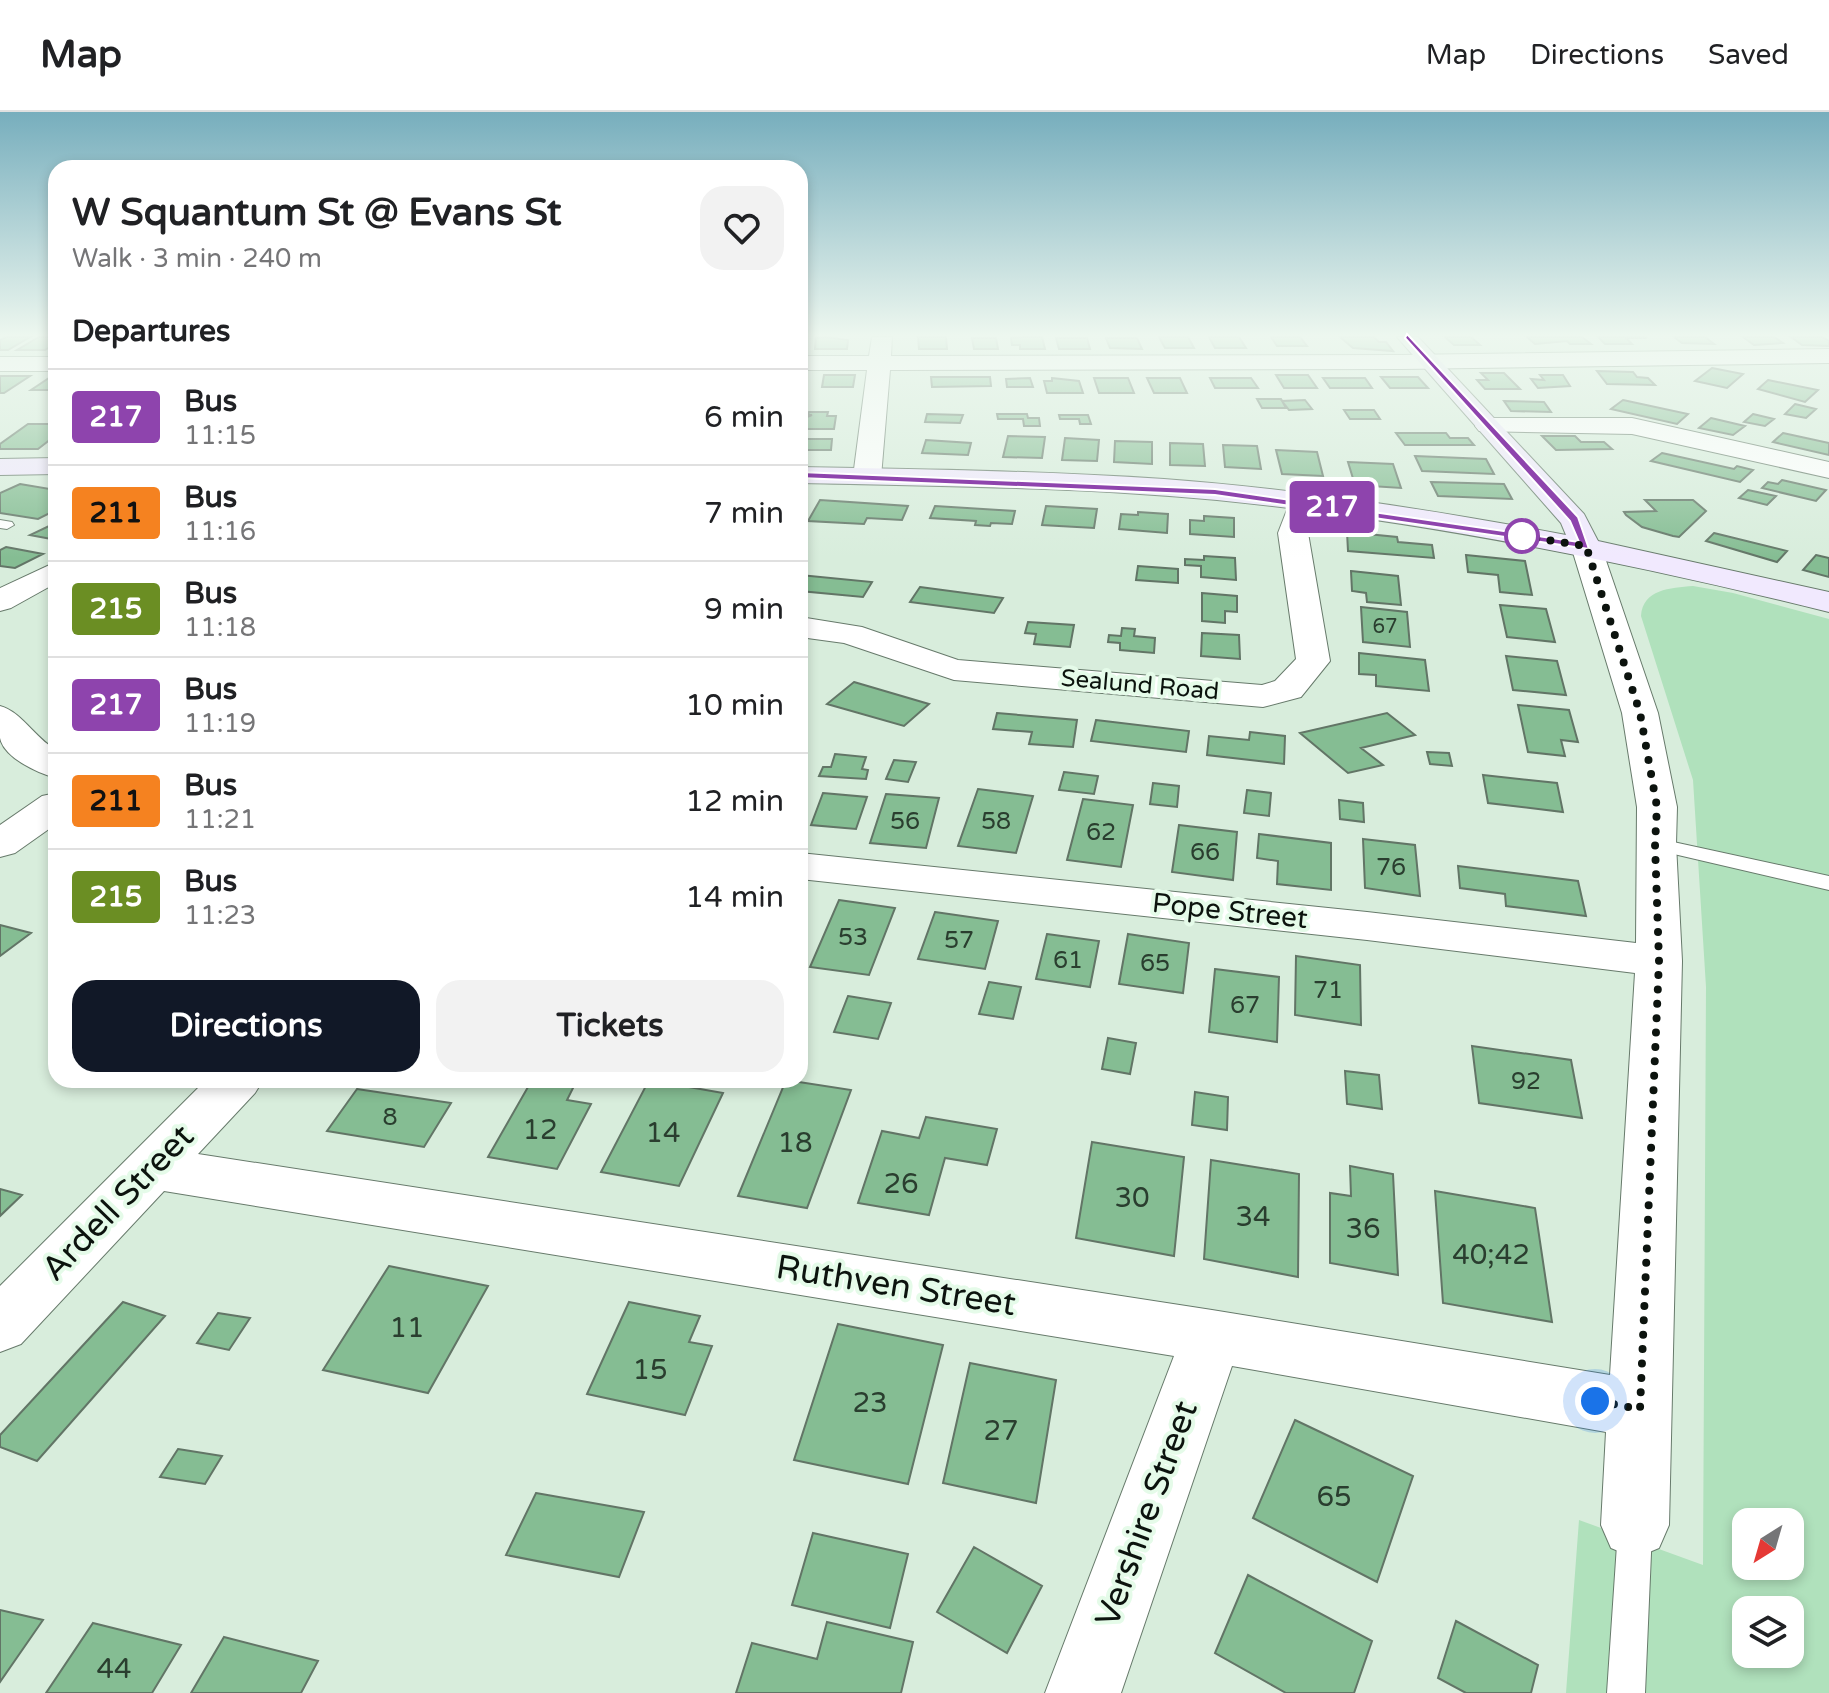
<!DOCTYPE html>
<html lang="en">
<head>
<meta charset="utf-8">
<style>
  :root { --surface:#fff; --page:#f2f2f2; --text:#202124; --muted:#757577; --line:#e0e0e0; --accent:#111827 }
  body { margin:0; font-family:"Varela Round",sans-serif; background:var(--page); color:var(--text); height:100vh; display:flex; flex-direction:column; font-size:30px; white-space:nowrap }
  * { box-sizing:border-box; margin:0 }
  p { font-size:26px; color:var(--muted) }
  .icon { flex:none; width:44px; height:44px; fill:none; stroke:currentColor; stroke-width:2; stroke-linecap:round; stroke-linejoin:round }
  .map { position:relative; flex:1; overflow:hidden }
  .side { position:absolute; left:48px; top:48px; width:760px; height:928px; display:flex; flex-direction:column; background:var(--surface); border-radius:24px; box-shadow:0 4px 12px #0003 }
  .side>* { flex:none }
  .badge { padding:0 16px; border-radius:6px; font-size:28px; line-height:52px }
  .needle { width:52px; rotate:217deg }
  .fabs { position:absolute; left:1732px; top:1396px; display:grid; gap:16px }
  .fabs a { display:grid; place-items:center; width:72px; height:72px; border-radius:16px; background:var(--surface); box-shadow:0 4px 12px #0003; font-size:40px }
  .you { position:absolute; width:40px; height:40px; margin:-20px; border:6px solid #fff; border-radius:50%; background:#1a73e8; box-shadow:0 0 0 12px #1a73e833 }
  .map>.badge { position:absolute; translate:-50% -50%; box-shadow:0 0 0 4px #fff }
  h2 { padding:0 24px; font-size:30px; line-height:72px }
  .round { display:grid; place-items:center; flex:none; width:84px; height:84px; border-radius:24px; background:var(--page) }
  .headline { display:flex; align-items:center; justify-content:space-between; height:136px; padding:0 24px }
  h1 { font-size:38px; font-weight:700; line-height:60px }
  .action { display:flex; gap:16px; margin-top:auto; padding:16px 24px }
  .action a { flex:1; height:92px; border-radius:24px; background:var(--accent); color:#fff; font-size:32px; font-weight:700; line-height:92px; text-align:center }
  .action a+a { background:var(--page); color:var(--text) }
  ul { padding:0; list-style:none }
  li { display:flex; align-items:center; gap:24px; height:96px; padding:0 24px; border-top:2px solid var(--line) }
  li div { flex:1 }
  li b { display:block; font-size:30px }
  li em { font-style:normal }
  li .badge { min-width:88px; font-weight:700; text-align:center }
  header { display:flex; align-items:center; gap:48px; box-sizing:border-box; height:112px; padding:0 40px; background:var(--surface); border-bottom:2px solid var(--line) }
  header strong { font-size:38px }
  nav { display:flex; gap:44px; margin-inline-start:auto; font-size:28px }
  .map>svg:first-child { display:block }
  .green { fill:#b0e1bc; fill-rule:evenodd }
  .building { fill:#85bd93; stroke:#627566; stroke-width:2 }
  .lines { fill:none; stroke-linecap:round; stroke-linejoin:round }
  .lane-casing { stroke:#677a6b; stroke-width:2 }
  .street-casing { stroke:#677a6b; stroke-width:2 }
  .secondary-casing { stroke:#677a6b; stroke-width:2 }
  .lane { fill:#fff; fill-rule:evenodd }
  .street { fill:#fff; fill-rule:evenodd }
  .secondary { fill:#f1e9fe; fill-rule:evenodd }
  .line { fill:#8e44ad; stroke:#fff; stroke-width:2 }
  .walk { stroke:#0c130e; stroke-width:8; stroke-dasharray:0 14.4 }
  .stop-dot { fill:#fff; stroke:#8e44ad; stroke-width:4 }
  .labels { text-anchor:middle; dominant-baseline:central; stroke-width:8; stroke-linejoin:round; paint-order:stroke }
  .far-number-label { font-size:20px; fill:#2a3e2f }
  .far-street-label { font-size:24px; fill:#0c130e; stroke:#e5fbe9 }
  .number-label { font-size:24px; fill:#2a3e2f }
  .street-label { font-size:28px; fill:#0c130e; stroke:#e5fbe9 }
  .near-number-label { font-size:28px; fill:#2a3e2f }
  .near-street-label { font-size:34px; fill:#0c130e; stroke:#e5fbe9 }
</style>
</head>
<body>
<header>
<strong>Map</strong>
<nav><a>Map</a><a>Directions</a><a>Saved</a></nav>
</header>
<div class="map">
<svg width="1829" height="1581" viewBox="0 0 1829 1581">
  <rect width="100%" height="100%" fill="#d8eddc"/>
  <path class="green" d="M1693,474L1733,481L1829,507V1581H1566L1579,1408L1703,1453L1706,875L1693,668L1641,504C1643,477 1670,476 1693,474ZM1746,1410H1790V1454H1746ZM1746,1498H1790V1542H1746Z"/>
  <path class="building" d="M6,225H30L8,238H0V228Z
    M39,225H56V231L45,238H17Z
    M825,225L848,228L847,237H815L816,226Z
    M918,225H946L947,237H919Z
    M1022,225H1042L1045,237H1020V233H1012L1011,226Z
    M1159,225H1188L1194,236H1165Z
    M1209,225H1239L1246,236H1215Z
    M1271,225H1300L1307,234H1277Z
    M1340,225H1374L1379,230H1386L1393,239L1353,236Z
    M1445,225H1471L1480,233H1454Z
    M1527,225H1582L1591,232H1570L1567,229L1535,232Z
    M1598,225H1645L1647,226H1626L1632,232H1605Z
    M1674,225H1705L1714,232L1682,231Z
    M1743,225H1774L1783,231L1754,233Z
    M1791,225H1822L1829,229V234L1802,233Z
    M972,226H996L998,237H974Z
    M1056,226H1087L1090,237H1059Z
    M1106,226H1137L1142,237L1110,236Z
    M1712,256L1743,262L1727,276L1695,269Z
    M1597,259L1633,260L1637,265L1648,266L1655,273L1607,272Z
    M1481,261H1504L1520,277H1485L1477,268H1488Z
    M824,263H855L853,275H822Z
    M1276,263H1308L1317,276H1284Z
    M1540,263H1563L1570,274L1538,276L1531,267L1544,268Z
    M0,264H30L4,281H0Z
    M52,264H56V278H31Z
    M931,265H990L991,274L932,275Z
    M1381,265H1418L1428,276H1390Z
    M1030,266L1033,275H1007L1006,267Z
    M1052,266L1079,269L1083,281H1047L1044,269H1052Z
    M1094,266H1128L1134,281H1099Z
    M1147,266H1180L1187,281H1154Z
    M1210,266H1251L1258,276H1215Z
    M1323,266H1365L1372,276H1330Z
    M1768,268L1818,278L1805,290L1758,277Z
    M1257,287H1281L1286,296H1262Z
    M1305,288L1312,297L1289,298L1282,289Z
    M1623,288L1688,302L1677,312L1611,297Z
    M1504,289L1544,290L1551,300L1511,299Z
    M1795,292L1816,297L1806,306L1785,302Z
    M1344,298H1374L1380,307H1350Z
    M809,300H828L827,304H836L834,317H805L807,305L812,303H808Z
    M927,302L963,303L960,311L925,310Z
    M997,302H1027L1028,306H1039L1040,314H1024L1023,307H998Z
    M1753,302L1774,307L1765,314L1744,310Z
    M1059,303H1088L1091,312H1080L1079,307H1060Z
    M1711,306L1745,314L1733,323L1699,316Z
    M28,312H56V323L38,337H0V332Z
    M1396,321H1446L1450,326H1468L1474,333H1405Z
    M1783,321L1829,331V343L1773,330Z
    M1008,324L1045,325L1042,346L1003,345Z
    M1542,324H1575L1581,330H1604L1612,337L1556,338Z
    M1065,326L1099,328L1097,349L1062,348Z
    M800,327H832L831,338H800Z
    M926,328L971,331L968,343L922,341Z
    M1115,329L1152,330V352L1114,350Z
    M1170,331L1203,332L1205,354L1170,353Z
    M1223,333L1257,334L1261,357L1225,355Z
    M1276,338L1317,340L1323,364L1282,362Z
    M1662,341L1734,357L1737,354L1753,358L1740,370L1651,349Z
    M1415,344L1486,347L1494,362L1422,359Z
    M1348,350L1393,352L1401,376L1355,373Z
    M1782,368L1826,378L1816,389L1762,376L1768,370L1778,372Z
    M1431,370L1504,372L1512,387L1438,384Z
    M20,372L56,378V398L38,407L0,401V381Z
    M1748,378L1776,384L1767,393L1739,386Z
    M820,388L908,394L902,408L867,406L864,412L808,409Z
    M1645,388H1693L1706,399L1679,425L1673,424L1642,415L1626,403L1624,400L1656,399Z
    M935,394L1015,399L1012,412L991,411L990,414L975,413L976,409L930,406Z
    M1046,394L1097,397L1094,416L1042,413Z
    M1138,400L1168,402L1167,421L1119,417L1121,402L1138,403Z
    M1204,404L1234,406V425L1190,422V408L1204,409Z
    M49,414L56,415V424L51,427L30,423Z
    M1347,420L1397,425L1398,430L1432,433L1434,446L1348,439Z
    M1714,421L1787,439L1777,450L1706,429Z
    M6,435L43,442L15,456L0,454V438Z
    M1466,443L1525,449L1532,483L1500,480L1498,463L1468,460Z
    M1816,443L1829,446V465L1803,458Z
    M1204,444L1235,446L1236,468L1201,465V454L1185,453V447L1204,448Z
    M1138,454L1178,457V471L1136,468Z
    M1351,459L1398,464L1401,493L1367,490L1366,481L1352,479Z
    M800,463L872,470L863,485L800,479Z
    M920,475L1003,486L994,501L910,490Z
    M1202,481L1237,484V500L1225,499V511L1202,509Z
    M1500,493L1546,497L1555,530L1507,525Z
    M1361,495L1407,500L1410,535L1363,530Z
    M1028,510L1074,513L1070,535L1034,532L1036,522L1025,521Z
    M1122,516L1135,517L1134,524L1155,526L1154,541L1120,538V531L1108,530L1109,523L1121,524Z
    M1202,521L1239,523L1240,547L1201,544Z
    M1359,541L1425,548L1429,579L1376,574V563L1359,562Z
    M1506,544L1557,549L1566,583L1513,578Z
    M854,570L929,592L904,614L827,592Z
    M1518,593L1569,598L1578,630L1561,628L1565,644L1528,640Z
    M997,601L1077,608L1073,635L1029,632L1032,620L993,617Z
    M1387,601L1415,623L1361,636L1383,653L1348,661L1300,621Z
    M1096,608L1189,619L1186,640L1091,629Z
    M1250,620L1285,624L1284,652L1207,643L1209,624L1249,628Z
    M1427,640L1449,641L1452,654L1430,652Z
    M835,642L866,645L862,657L868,658L866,667L819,664L823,655H831Z
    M894,648L916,650L908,670L886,667Z
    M1064,660L1098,664L1094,682L1059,678Z
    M1483,663L1557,671L1563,700L1488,691Z
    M1153,671L1179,674L1177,695L1150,692Z
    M978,677L1033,684L1016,741L958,734Z
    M1247,678L1271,681L1269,704L1244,701Z
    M823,681L867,685L856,717L811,713Z
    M886,682L939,686L926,736L870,731Z
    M1083,687L1133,693L1121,755L1067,748Z
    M1339,688L1363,691L1364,710L1340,707Z
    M1179,713L1237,720L1233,768L1172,760Z
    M1259,722L1331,731V778L1277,772L1278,749L1257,746Z
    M1363,727L1415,733L1420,784L1365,776Z
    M1458,754L1578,769L1586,804L1506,794L1505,782L1460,776Z
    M839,788L895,796L869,863L810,855Z
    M935,800L998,809L985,857L918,847Z
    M0,813L31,821L0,844Z
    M1047,822L1099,829L1090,875L1036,867Z
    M1128,822L1189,831L1183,881L1119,872Z
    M1296,844L1360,853L1361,913L1295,903Z
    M1215,857L1279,865L1277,930L1209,920Z
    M989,870L1021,875L1013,907L979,902Z
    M848,884L891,891L878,927L834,920Z
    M1108,926L1136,931L1130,962L1102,957Z
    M1472,934L1571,948L1582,1006L1479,991Z
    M1345,959L1379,963L1382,997L1347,992Z
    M532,968H577L567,988L591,992L557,1057L488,1045Z
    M649,968L723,981L679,1074L601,1060Z
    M786,968L851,978L807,1096L738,1084Z
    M357,977L451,991L424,1035L327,1019Z
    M1195,980L1228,985L1227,1018L1192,1013Z
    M926,1005L997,1017L987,1053L945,1046L929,1103L858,1091L882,1019L919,1026Z
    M1092,1030L1184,1045L1174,1144L1076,1126Z
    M1211,1048L1299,1062L1298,1165L1204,1147Z
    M1350,1054L1393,1062L1398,1163L1330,1151V1081L1351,1084Z
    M0,1077L22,1083L0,1104Z
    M1435,1079L1535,1096L1552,1210L1443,1191Z
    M389,1154L488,1174L428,1281L323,1258Z
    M123,1190L165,1204L37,1349L0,1335V1323Z
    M629,1190L700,1204L689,1230L712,1234L685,1303L587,1282Z
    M218,1201L250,1206L229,1238L197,1231Z
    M838,1212L943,1233L908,1372L794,1348Z
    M970,1251L1056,1268L1036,1391L943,1371Z
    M1295,1308L1413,1364L1377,1470L1253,1406Z
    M178,1337L222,1344L205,1372L160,1365Z
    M536,1381L644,1400L619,1465L506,1443Z
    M813,1421L908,1442L890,1516L792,1493Z
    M974,1435L1042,1474L1007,1541L937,1500Z
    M1248,1463L1372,1529L1354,1581H1286L1215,1541Z
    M0,1498L43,1508L0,1570Z
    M1456,1509L1538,1553L1531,1581H1466L1438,1566Z
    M827,1510L913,1530L901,1581H736L752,1531L817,1547Z
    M93,1511L181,1533L152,1581H46Z
    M224,1525L318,1549L301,1581H191Z"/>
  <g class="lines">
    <g class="lane-casing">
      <path id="lane" d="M0,408L12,410L14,413L7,417L0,416Z
        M1655,726L1829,764V778L1648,736L1645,732Z
        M1635,1401L1647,1406L1652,1418L1645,1581H1607L1618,1418L1623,1406Z"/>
    </g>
    <g class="street-casing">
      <path id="street" d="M872,225H892L891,244L1402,243L1829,237V251L1402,257L890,258L881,365L877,371H857L853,365L867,258H800V244H869Z
        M0,245H56V259H0Z
        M1488,306H1632L1829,350V366L1632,322L1479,319L1475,314L1479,309Z
        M1302,383L1312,385L1316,391L1308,421L1330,549L1301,585L1263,595L954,568L844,531L800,525V505L862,515L958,548L1262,573L1275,569L1296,547L1278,421L1292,385Z
        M1586,425L1597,428L1601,434L1658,601L1677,695L1676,732L1682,849L1669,1413L1659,1436L1635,1446L1611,1436L1601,1413L1606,1320L1232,1254L1121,1581H1045L1174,1244L164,1079L21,1232L0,1240V1174L206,968H263L255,981L198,1042L1212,1198L1610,1263L1635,861L1367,828L800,767V741L1367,800L1636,831L1637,695L1622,601L1571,434L1575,428Z
        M56,450V471L11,496L0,499V476Z
        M0,594C22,600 34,625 56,638V666C38,661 4,646 0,626C0,617 0,604 0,594Z
        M56,681V712L15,741L0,745V713L42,684Z"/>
    </g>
    <g class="secondary-casing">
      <path id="secondary" d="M1397,225H1418L1584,402L1598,429L1829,480V500C1628,450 1424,409 1217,388C1078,375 939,374 800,371V355C921,357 1043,359 1164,367C1299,377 1433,398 1566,423L1561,411Z
        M56,346V362L0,363V347Z"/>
    </g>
    <use href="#lane" class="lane"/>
    <use href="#street" class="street"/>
    <use href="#secondary" class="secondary"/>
  </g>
  <linearGradient id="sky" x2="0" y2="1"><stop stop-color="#77aebd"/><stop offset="0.5" stop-color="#edf7ef"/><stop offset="1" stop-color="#edf7ef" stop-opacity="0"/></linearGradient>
  <rect width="1829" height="446" fill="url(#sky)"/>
  <path class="line" d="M1407,222L1578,405L1589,437L1215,383L800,366L795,363L800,360L1215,377L1579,430L1570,409L1405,226Z"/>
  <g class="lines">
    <path class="walk" d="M1522,424L1586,434L1640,601L1657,695L1655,732L1659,849L1640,1297L1595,1289"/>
  </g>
  <circle class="stop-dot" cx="1522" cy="424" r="16"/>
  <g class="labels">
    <g class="far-number-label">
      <text x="1385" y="515">67</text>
    </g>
    <g class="far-street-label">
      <text transform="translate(1140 573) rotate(5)">Sealund Road</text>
    </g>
    <g class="number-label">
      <text x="905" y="709">56</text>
      <text x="996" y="709">58</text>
      <text x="1101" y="720">62</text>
      <text x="1205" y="740">66</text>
      <text x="1391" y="755">76</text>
      <text x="853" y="825">53</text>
      <text x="959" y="828">57</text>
      <text x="1068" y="848">61</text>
      <text x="1155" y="851">65</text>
      <text x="1328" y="878">71</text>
      <text x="1245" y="893">67</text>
      <text x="1526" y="969">92</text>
      <text x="390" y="1005">8</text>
    </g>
    <g class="street-label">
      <text transform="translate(1230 799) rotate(6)">Pope Street</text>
    </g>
    <g class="near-number-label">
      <text x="540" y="1018">12</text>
      <text x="663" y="1021">14</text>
      <text x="795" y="1031">18</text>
      <text x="901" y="1072">26</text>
      <text x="1132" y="1086">30</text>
      <text x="1253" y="1105">34</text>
      <text x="1363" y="1117">36</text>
      <text x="1491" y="1143">40;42</text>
      <text x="407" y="1216">11</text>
      <text x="650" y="1258">15</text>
      <text x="870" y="1291">23</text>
      <text x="1001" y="1319">27</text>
      <text x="1334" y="1385">65</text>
      <text x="114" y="1557">44</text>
    </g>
    <g class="near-street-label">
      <text transform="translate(118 1091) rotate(-46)">Ardell Street</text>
      <text transform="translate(896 1174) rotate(9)">Ruthven Street</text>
      <text transform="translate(1147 1402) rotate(-70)">Vershire Street</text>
    </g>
  </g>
</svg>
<div class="fabs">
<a><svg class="needle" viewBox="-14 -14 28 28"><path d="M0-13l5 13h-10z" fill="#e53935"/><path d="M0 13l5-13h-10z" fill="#757577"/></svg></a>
<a><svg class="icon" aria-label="layers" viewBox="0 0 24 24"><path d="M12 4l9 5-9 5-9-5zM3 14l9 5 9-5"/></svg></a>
</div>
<div class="you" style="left:1595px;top:1289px"></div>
<b class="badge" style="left:1332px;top:395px;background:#8e44ad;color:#fff">217</b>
<section class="side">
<div class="headline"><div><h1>W Squantum St @ Evans St</h1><p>Walk · 3 min · 240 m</p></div><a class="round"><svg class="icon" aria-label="heart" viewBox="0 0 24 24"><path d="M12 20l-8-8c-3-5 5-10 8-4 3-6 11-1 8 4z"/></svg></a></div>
<h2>Departures</h2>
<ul>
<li><span class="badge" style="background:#8e44ad;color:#fff">217</span><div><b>Bus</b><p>11:15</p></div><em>6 min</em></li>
<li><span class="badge" style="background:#f58220;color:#111">211</span><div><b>Bus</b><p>11:16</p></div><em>7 min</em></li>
<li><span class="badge" style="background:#6b8e23;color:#fff">215</span><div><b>Bus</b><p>11:18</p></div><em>9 min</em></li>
<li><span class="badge" style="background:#8e44ad;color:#fff">217</span><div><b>Bus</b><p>11:19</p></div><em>10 min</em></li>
<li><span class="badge" style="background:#f58220;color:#111">211</span><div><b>Bus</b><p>11:21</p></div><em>12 min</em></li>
<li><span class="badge" style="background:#6b8e23;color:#fff">215</span><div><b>Bus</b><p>11:23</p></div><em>14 min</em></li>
</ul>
<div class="action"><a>Directions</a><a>Tickets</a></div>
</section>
</div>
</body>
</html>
